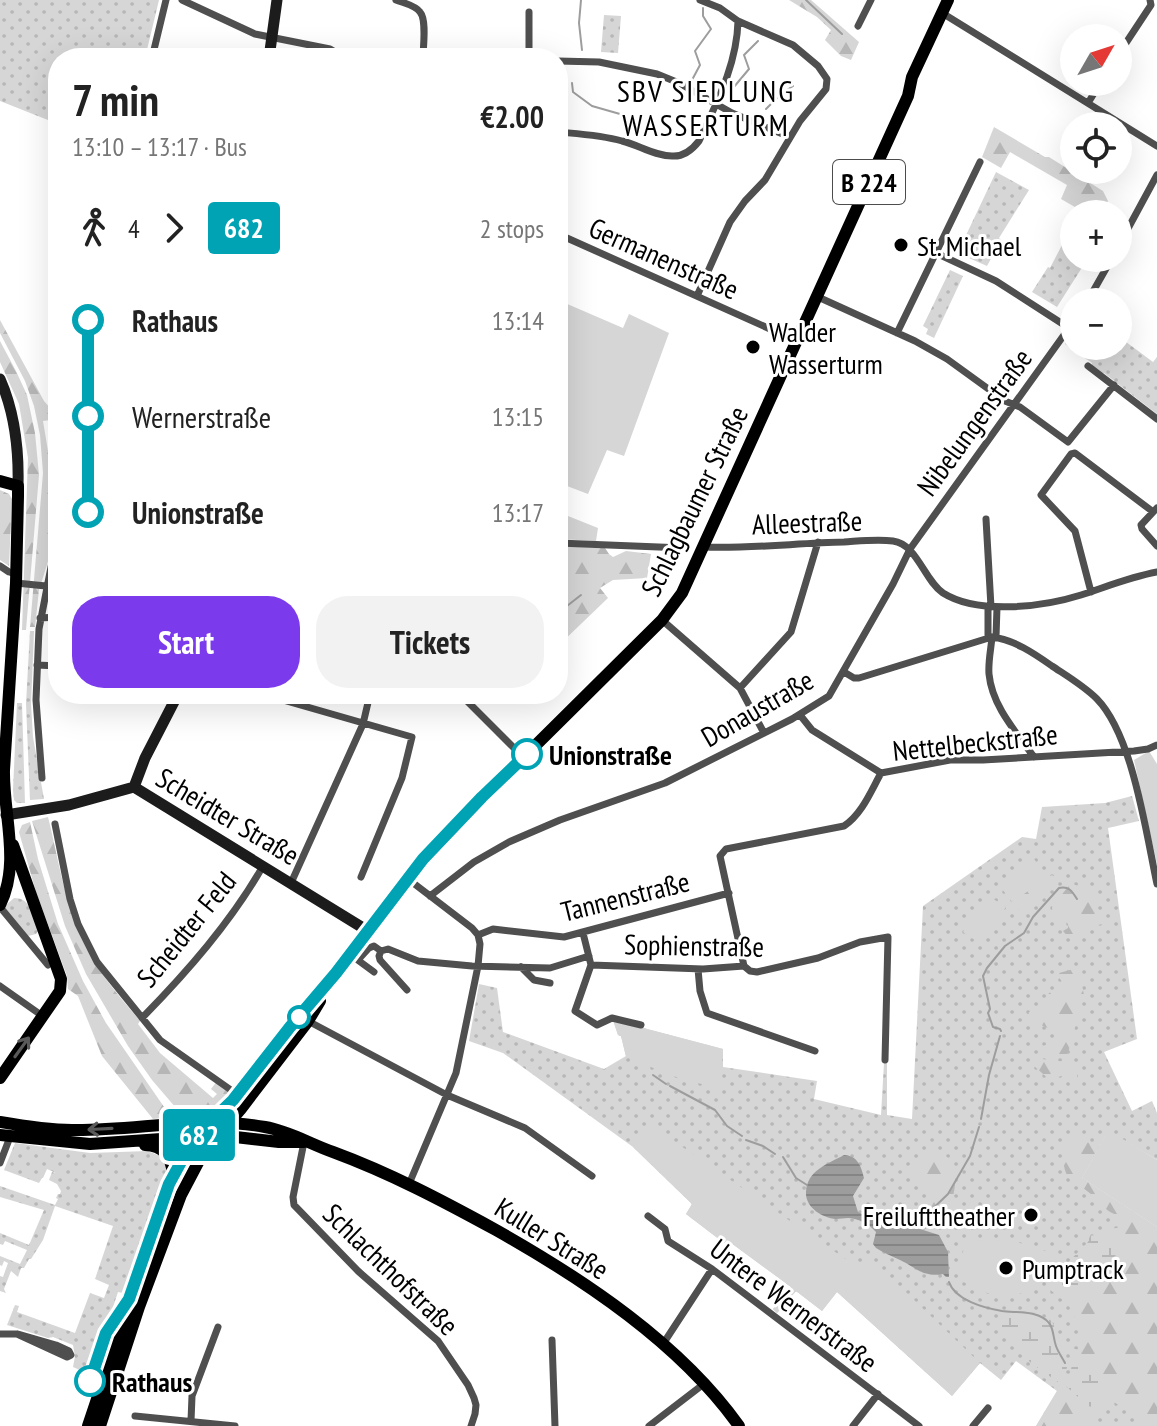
<!DOCTYPE html>
<html lang="en">
<head>
<meta charset="utf-8">
<style>
  :root { --surface:#fff; --page:#f2f2f2; --text:#222; --muted:#767676; --accent:#7c3aed }
  body { margin:0; font-family:"PT Sans Narrow",sans-serif; background:var(--page); color:var(--text); height:100vh; display:flex; flex-direction:column; font-size:30px; white-space:nowrap }
  * { box-sizing:border-box; margin:0 }
  p { font-size:26px; color:var(--muted) }
  .icon { flex:none; width:44px; height:44px; fill:none; stroke:currentColor; stroke-width:2; stroke-linecap:round; stroke-linejoin:round }
  .map { position:relative; flex:1; overflow:hidden }
  .details { position:absolute; left:48px; top:48px; width:520px; height:656px; display:flex; flex-direction:column; background:var(--surface); border-radius:32px; box-shadow:0 8px 32px #0002 }
  .details>* { flex:none }
  .badge { padding:0 16px; border-radius:6px; font-size:28px; line-height:52px }
  .needle { width:52px; rotate:51deg }
  .controls { position:absolute; left:1060px; top:24px; display:grid; gap:16px }
  .controls a { display:grid; place-items:center; width:72px; height:72px; border-radius:50%; background:var(--surface); box-shadow:0 8px 32px #0002; font-size:40px }
  .map>.badge { position:absolute; translate:-50% -50%; box-shadow:0 0 0 4px #fff }
  .legs { display:flex; align-items:center; gap:12px; height:88px; padding:0 24px; font-size:26px }
  .legs p { margin-inline-start:auto }
  .overview { display:flex; align-items:center; justify-content:space-between; height:136px; padding:0 24px }
  h1 { font-size:44px; font-weight:700; line-height:60px }
  .cta { display:flex; gap:16px; margin-top:auto; padding:16px 24px }
  .cta a { flex:1; height:92px; border-radius:32px; background:var(--accent); color:#fff; font-size:32px; font-weight:700; line-height:92px; text-align:center }
  .cta a+a { background:var(--page); color:var(--text) }
  ul { padding:0 24px; list-style:none }
  li { display:flex; align-items:center; gap:28px; height:96px; font-size:30px }
  li i { display:grid; place-items:center; width:12px; height:100%; margin:0 10px; background:currentColor }
  li i::after { content:''; width:20px; height:20px; margin:-10px; border:6px solid; border-radius:50%; background:var(--surface) }
  li p { margin-inline-start:auto }
  li:first-child i { background:linear-gradient(#0000 50%,currentColor 0) }
  li:last-child i { background:linear-gradient(currentColor 50%,#0000 0) }
  .map>svg:first-child { display:block }
  .grass { fill:url(#grass-dots) }
  .forest { fill:url(#forest-firs) }
  .wetland { fill:url(#wetland-marsh) }
  .garden { fill:#d6d6d6 }
  .water { fill:url(#water-rules) }
  .lines { fill:none; stroke-linecap:round; stroke-linejoin:round }
  .stream { stroke:#9d9d9d; stroke-width:2 }
  .street { stroke:#4f4f4f; stroke-width:7 }
  .secondary { stroke:#1c1c1c; stroke-width:11 }
  .primary { stroke:#000; stroke-width:12 }
  .oneway { stroke:#595959 }
  .line-1-casing { stroke:#fff; stroke-width:18 }
  .line-1 { stroke:#00a3b4; stroke-width:12 }
  .poi-dot { fill:#000; stroke:#fff; stroke-width:3 }
  .stop-1-dot { fill:#fff; stroke:#00a3b4; stroke-width:4 }
  .labels { text-anchor:middle; dominant-baseline:central; stroke-width:6; stroke-linejoin:round; paint-order:stroke }
  .shield { fill:#fff; stroke:#4c4c4c; stroke-width:2 }
  .shield-label { font-size:26px; font-weight:bold; fill:#000 }
  .poi-label { font-size:28px; fill:#000; stroke:#fff; text-anchor:start }
  .street-label { font-size:28px; fill:#000; stroke:#fff }
  .stop-label { font-size:28px; font-weight:bold; fill:#000; stroke:#fff; text-anchor:start }
  .neighbourhood-label { font-size:30px; letter-spacing:2px; fill:#000; stroke:#fff }
</style>
</head>
<body>
<div class="map">
<svg width="1157" height="1426" viewBox="0 0 1157 1426">
  <defs>
    <pattern id="grass-dots" width="8" height="8" patternUnits="userSpaceOnUse" patternTransform="scale(2)"><rect width="8" height="8" fill="#d6d6d6"/><path d="M2 2h.1M6 6h.1" fill="none" stroke="#b6b6b6" stroke-width="1.8" stroke-linecap="round"/></pattern>
    <pattern id="forest-firs" width="22" height="20" patternUnits="userSpaceOnUse" patternTransform="scale(2)"><rect width="22" height="20" fill="#d6d6d6"/><path d="M5 1l3.5 6h-7zM16 11l3.5 6h-7z" fill="#b6b6b6"/></pattern>
    <pattern id="wetland-marsh" width="20" height="14" patternUnits="userSpaceOnUse" patternTransform="scale(2)"><rect width="20" height="14" fill="#d6d6d6"/><path d="M1 5h8M5 5V1M11 12h8M15 12V8" fill="none" stroke="#b6b6b6"/></pattern>
    <pattern id="water-rules" width="6" height="5" patternUnits="userSpaceOnUse" patternTransform="scale(2)"><rect width="6" height="5" fill="#9d9d9d"/><path d="M0 2.5h6" fill="none" stroke="#858585"/></pattern>
  </defs>
  <rect width="100%" height="100%" fill="#fff"/>
  <path class="grass" d="M0,0H159L145,58H58V124L0,101Z
    M604,15L621,16L618,53L601,52Z
    M996,172L1029,190L999,238L1001,240L987,266L962,255L963,252L959,250Z
    M1074,222V258H1088L1057,307L1032,292L1048,267L1050,268Z
    M950,270L963,276L934,338L926,334L928,329L923,326Z
    M1074,332V346H1118V336L1153,362L1157,357V414L1104,373L1101,374L1092,367V363L1065,344Z
    M30,631H34L31,704L33,737L44,799L30,800L26,704Z
    M17,703H22L25,803H17L14,800L13,790Z
    M1132,796L1139,821L1108,828L1137,1039L1104,1052L1132,1111L1152,1101L1157,1113V1160L1108,1131L1082,1178L1157,1227V1426H1036L1057,1391L1016,1361L1001,1380L980,1363L952,1396L837,1292L822,1311L796,1291L777,1313L773,1309L791,1287L727,1240L724,1243L686,1214L692,1204L633,1147L503,1053L469,1041L479,984L497,988L503,1032L604,1069L626,1056L621,1036L618,1035L613,1020L723,1049V1067L817,1081L814,1099L881,1115L884,1063H887V1115L912,1119L923,906L1022,837L1036,839L1042,807L1105,803Z
    M14,898C32,898 32,916 38,931L36,934L28,936L6,910V905Z
    M15,1143L90,1153L148,1151L160,1156L165,1162L167,1174L127,1294L118,1292L111,1313L98,1331L84,1372L73,1367L75,1356L73,1345L53,1337L48,1338L7,1325L15,1305L19,1306L17,1312L75,1333L90,1293L104,1298L109,1285L95,1279L113,1226L55,1206L43,1240L31,1259H29L24,1268H21L18,1277L11,1271L4,1289L6,1293L0,1291V1276L3,1277L8,1263L4,1261L2,1266L0,1265V1256L20,1264L27,1250L5,1241L3,1245L0,1244V1233L29,1245L44,1210L0,1197V1186L55,1205L58,1199L56,1198L58,1194H60L61,1191L57,1184L49,1180L52,1172L56,1173L47,1169L43,1178H42L39,1183L4,1170Z"/>
  <path class="forest" d="M789,0H811L859,42L851,60L841,56L825,40L831,30L817,17Z
    M994,127L1045,157H1049L1103,191L1108,201L1100,214H1087L1061,199L1067,185L1010,152L1001,168L982,157Z
    M0,320L44,401L58,417V419L43,421L50,463L58,462V530L39,590L35,627H30L43,473L40,435L34,406L25,381L0,333Z
    M0,341L16,371L27,395L35,433L39,475L26,630H22L28,458L19,404L0,362Z
    M0,490L9,494L12,499L9,566L0,560Z
    M558,546L605,548L609,554L613,557L626,551L651,554L647,578L613,580L600,588L608,598L558,646Z
    M48,817C59,861 65,907 86,947C100,975 121,998 140,1021L138,1024L160,1053L213,1098L217,1094L211,1089L217,1081L230,1091L212,1109L182,1115L152,1080L128,1046L86,974L65,926L32,821Z
    M30,822L38,859L58,924L83,981L106,1023L171,1117L153,1119L102,1056L78,996L68,989L67,976L36,892L19,832L22,825Z
    M1052,875L1055,877L1056,880L1043,899L1026,914H1023L1012,902Z
    M1071,883L1089,891L1097,901L1095,905L1098,911L1106,916L1103,924L1082,928L1080,934L1070,939L1063,931L1068,928V924L1066,922L1060,923L1053,918L1052,907Z
    M1074,969L1079,972L1084,995L1068,1053L1062,1057L1043,1055L1041,1050L1043,1046L1054,1042L1057,1037L1056,1032L1035,1022L1027,1014L1033,1009L1047,1010C1045,988 1050,994 1065,986L1058,976L1059,973Z
    M1039,1058C1059,1064 1081,1055 1077,1086L1071,1085L1064,1075L1050,1080L1034,1066V1061Z
    M1076,1133L1079,1134L1084,1143L1102,1141L1082,1178L1157,1227V1426H1152L1109,1399L1081,1426H1036L1057,1391L1067,1387L1077,1395L1095,1375L1083,1374C1078,1368 1078,1352 1082,1346L1075,1318L1068,1304L1072,1303L1074,1290L1076,1287L1117,1255L1101,1234L1110,1229L1122,1227V1217C1102,1211 1102,1202 1087,1191C1084,1188 1079,1187 1076,1185C1061,1176 1061,1152 1067,1139Z
    M927,1154C935,1154 945,1154 951,1160C961,1174 952,1210 942,1222L936,1223L921,1220L924,1212L930,1209L926,1198L933,1196L934,1192L930,1189L922,1190L919,1188L921,1182L913,1180L908,1171L909,1165L917,1163Z"/>
  <path class="wetland" d="M1100,1234C1105,1242 1114,1240 1121,1247L1120,1252L1076,1287L1074,1290L1072,1304H1068L1049,1289L1047,1284L1088,1242L1090,1236Z
    M1007,1310L1036,1313L1052,1321L1068,1363L1063,1383L1061,1384C1035,1366 1008,1350 997,1319L1000,1313Z
    M1071,1349H1076L1080,1352L1079,1370L1083,1374L1098,1376C1102,1386 1099,1400 1092,1407L1088,1406L1067,1387L1072,1365L1069,1352Z"/>
  <path class="garden" d="M558,300L623,328L629,314L669,333L624,456L607,450L588,494L567,486L563,514L598,528L596,541L558,539Z
    M1149,751L1157,764V864L1134,760Z
    M1034,859L1047,877L1012,902L999,885Z
    M987,895L1006,907L981,944L963,932Z
    M613,1020L723,1049L719,1089L673,1076L626,1057L621,1036L618,1035Z
    M649,1124L860,1269L865,1257L868,1258L893,1280L980,1363L952,1396L837,1292L822,1311L796,1291L777,1313L773,1309L791,1287L727,1240L724,1243L686,1214L692,1204L633,1147Z
    M1108,1130L1157,1160V1227L1082,1178Z
    M1010,1240L1065,1257C1041,1283 1020,1307 982,1291C973,1288 966,1284 959,1278L958,1266L966,1243L970,1241Z"/>
  <path class="water" d="M844,1155C858,1156 861,1166 864,1178L853,1196L858,1212L882,1224L898,1222L939,1235L948,1252L949,1277H946L943,1274C921,1277 917,1268 900,1260C892,1256 884,1253 876,1248L873,1244L876,1232C870,1225 858,1218 848,1218C844,1218 840,1219 836,1219C822,1218 805,1207 806,1192C807,1170 828,1164 844,1155Z"/>
  <g class="lines">
    <path class="stream" d="M581,0L579,23L582,50
      M806,0L842,34
      M692,80L700,65L695,51L711,29L703,16V8
      M572,83L573,92L592,106L627,116
      M728,94L749,69L744,55L758,41
      M766,109L781,94L793,86
      M558,168L560,175
      M558,613L581,595
      M1001,1031L1000,1029L993,1027L988,1013L990,1009L983,976L987,968L1005,946L1024,933L1033,917L1059,888C1069,886 1072,891 1077,899
      M653,1075L666,1084
      M670,1086L715,1110L727,1126L742,1136
      M981,1119L989,1075L1000,1036
      M746,1140L763,1146L775,1154
      M783,1157L796,1178L807,1185
      M923,1218L948,1194L970,1156L979,1127
      M949,1282C955,1300 984,1308 1002,1311C1016,1313 1039,1310 1049,1323C1054,1329 1053,1338 1056,1346C1058,1352 1062,1357 1065,1363"/>
    <path class="street" d="M182,0L255,34L330,49L340,55L355,58
      M396,0C403,3 415,5 420,12C427,20 423,47 423,58
      M947,16L1157,146
      M858,26L871,0
      M1118,55L1151,5L1150,0
      M152,58L166,0
      M529,58V12
      M558,61L599,62L657,74L679,83L732,113L790,137
      M1088,103L1101,82
      M558,132C580,134 601,135 622,141C639,145 654,156 672,156C684,157 692,150 699,141C717,102 737,64 738,21
      M558,234L797,341
      M1118,247L1157,175
      M936,253L996,281L1069,328
      M697,296L730,222L745,201L765,180L800,121L826,89L827,79L818,66L793,45L738,21L720,8L700,0
      M818,297L915,341L947,359L1005,401L1020,407L1068,442L1114,385
      M1087,302L1112,258
      M897,333L980,162
      M1088,366L1157,419
      M1157,508L1141,525L1142,529L1157,546
      M986,519L991,607
      M558,543L684,548
      M703,547C750,549 797,543 844,542C860,541 877,539 893,541C917,544 924,580 943,593C978,615 1043,607 1081,595C1106,587 1130,577 1157,572
      M0,566L9,572L16,574
      M16,583L46,586
      M1091,592L1075,531L1041,495L1071,454L1075,453L1079,456L1152,511
      M40,618L58,617
      M662,620L740,688L764,733
      M988,637V607
      M992,637C991,649 988,662 989,674C992,706 1016,732 1034,757
      M996,637L997,607
      M37,665L58,666
      M844,672L854,678H859L992,637C1013,639 1035,654 1052,666C1067,676 1084,686 1097,699C1133,736 1146,833 1157,884
      M740,688L791,632L818,542
      M262,694L412,737L402,778L361,877
      M460,694L523,757
      M800,715L812,730L881,773L950,760H983L1134,751L1148,749L1157,745
      M42,778L36,700L39,629L58,531
      M55,824L70,899L78,924L97,962L160,1040L238,1095
      M408,879L472,928L478,935
      M291,883L363,724L370,694
      M430,896L474,862L509,842L560,820L665,783L792,719L829,696L893,584L910,549L1074,321
      M0,907L48,965
      M583,933L591,965L575,1011L597,1025L612,1018L641,1025
      M478,935L493,929L564,937L729,893
      M381,951L379,956L380,960L407,990
      M355,958L374,972
      M358,960L369,948L374,946L381,951L388,949L418,961L472,966L550,968L589,956
      M591,965L703,969L744,966L750,971L757,972L818,958L860,942L888,937L885,1060
      M744,966L720,856L726,849L844,826C862,814 871,791 881,773
      M521,967L534,980L550,983
      M698,969L700,991L707,1013L815,1051
      M0,986L44,1017
      M142,1018C187,972 231,922 263,866
      M308,1021L447,1095L525,1128L592,1176
      M304,1142L293,1197L294,1205L358,1271L438,1341L468,1385L474,1398L476,1405L475,1414L471,1426
      M0,1163L10,1137
      M409,1184L456,1073L478,966L480,944L478,935
      M648,1216L665,1229L668,1241L712,1269L919,1426
      M0,1334H17L67,1357L71,1355L69,1351L56,1345L18,1334
      M552,1340L555,1426
      M663,1344L712,1269
      M135,1416L235,1426
      M191,1421L192,1396L218,1327
      M649,1426L705,1383
      M853,1426L878,1394
      M973,1426L988,1408"/>
    <path class="secondary" d="M269,58L277,0
      M0,379C15,413 19,449 18,486
      M134,787L145,758L178,694
      M6,815L69,805L134,787L368,931"/>
    <path class="primary" d="M0,481L18,486V496L16,583L4,770C3,814 21,863 0,905
      M0,1078L60,991L61,979L13,845
      M0,1122C23,1126 48,1130 72,1130C137,1131 200,1115 265,1127C289,1131 310,1144 333,1152C390,1173 443,1201 496,1230C583,1279 680,1343 739,1426
      M0,1135L90,1144L218,1135L279,1142H304
      M145,1145C164,1146 171,1156 173,1174
      M88,1426L165,1196L173,1174L182,1159L203,1129L233,1100L290,1027L336,973L431,849L662,620L682,593L908,96L912,77L948,0
      M100,1426L139,1307L181,1195L201,1157L240,1110L308,1021L320,1001"/>
  </g>
  <defs><path id="oneway-shaft" d="M-6 0H5M1.5-3L5.5 0L1.5 3" fill="none" stroke-width="1.6" stroke-linecap="round" stroke-linejoin="round" transform="scale(2)"/></defs>
  <g class="oneway">
    <use href="#oneway-shaft" transform="translate(22 1047) rotate(-54)"/>
    <use href="#oneway-shaft" transform="translate(100 1129) rotate(177)"/>
  </g>
  <g class="lines">
    <g class="line-1-casing">
      <path id="line-1" d="M90,1381L106,1333L129,1299L169,1184L187,1151L203,1129L233,1100L290,1027L336,973L423,859L482,797L527,754"/>
    </g>
    <use href="#line-1" class="line-1"/>
  </g>
  <g class="poi-dot">
    <circle cx="901" cy="245" r="8"/>
    <circle cx="753" cy="347" r="8"/>
    <circle cx="1031" cy="1215" r="8"/>
    <circle cx="1006" cy="1268" r="8"/>
  </g>
  <g class="stop-1-dot">
    <circle cx="527" cy="754" r="14"/>
    <circle cx="299" cy="1017" r="10"/>
    <circle cx="90" cy="1381" r="14"/>
  </g>
  <g class="labels">
    <rect class="shield" x="833" y="160" width="72" height="44" rx="6"/>
    <g class="shield-label">
      <text x="869" y="182">B 224</text>
    </g>
    <g class="poi-label">
      <text x="917" y="245">St. Michael</text>
      <text x="769" y="331">Walder<tspan x="769" dy="32">Wasserturm</tspan></text>
      <text x="1015" y="1215" text-anchor="end">Freilufttheather</text>
      <text x="1022" y="1268">Pumptrack</text>
    </g>
    <g class="street-label">
      <text transform="translate(664 258) rotate(24)">Germanenstraße</text>
      <text transform="translate(974 422) rotate(-54)">Nibelungenstraße</text>
      <text transform="translate(694 501) rotate(-64)">Schlagbaumer Straße</text>
      <text transform="translate(807 522) rotate(-2)">Alleestraße</text>
      <text transform="translate(757 708) rotate(-30)">Donaustraße</text>
      <text transform="translate(975 742) rotate(-6)">Nettelbeckstraße</text>
      <text transform="translate(228 816) rotate(31)">Scheidter Straße</text>
      <text transform="translate(625 896) rotate(-14)">Tannenstraße</text>
      <text transform="translate(186 929) rotate(-51)">Scheidter Feld</text>
      <text transform="translate(694 945) rotate(1)">Sophienstraße</text>
      <text transform="translate(552 1238) rotate(32)">Kuller Straße</text>
      <text transform="translate(391 1269) rotate(44)">Schlachthofstraße</text>
      <text transform="translate(794 1305) rotate(37)">Untere Wernerstraße</text>
    </g>
    <g class="stop-label">
      <text x="549" y="754">Unionstraße</text>
      <text x="112" y="1381">Rathaus</text>
    </g>
    <g class="neighbourhood-label">
      <text x="706" y="90">SBV SIEDLUNG<tspan x="706" dy="34">WASSERTURM</tspan></text>
    </g>
  </g>
</svg>
<div class="controls">
<a><svg class="needle" viewBox="-14 -14 28 28"><path d="M0-13l5 13h-10z" fill="#e53935"/><path d="M0 13l5-13h-10z" fill="#767676"/></svg></a>
<a><svg class="icon" aria-label="locate" viewBox="0 0 24 24"><circle cx="12" cy="12" r="6"/><path d="M12 2v4M12 18v4M2 12h4M18 12h4"/></svg></a>
<a>+</a>
<a>−</a>
</div>
<b class="badge" style="left:199px;top:1135px;background:#00a3b4;color:#fff">682</b>
<section class="details">
<div class="overview"><div><h1>7 min</h1><p>13:10 – 13:17 · Bus</p></div><b>€2.00</b></div>
<div class="legs"><svg class="icon" aria-label="walk" viewBox="0 0 24 24"><circle cx="13" cy="4" r="2"/><path d="M13 8l-2 6 4 7M11 14l-3 7M7 12l3-4h3l4 4"/></svg>4<svg class="icon" aria-label="forward" viewBox="0 0 24 24"><path d="M9 5l7 7-7 7"/></svg><b class="badge" style="background:#00a3b4;color:#fff">682</b><p>2 stops</p></div>
<ul>
<li><i style="color:#00a3b4"></i><b>Rathaus</b><p>13:14</p></li>
<li><i style="color:#00a3b4"></i><span>Wernerstraße</span><p>13:15</p></li>
<li><i style="color:#00a3b4"></i><b>Unionstraße</b><p>13:17</p></li>
</ul>
<div class="cta"><a>Start</a><a>Tickets</a></div>
</section>
</div>
</body>
</html>
